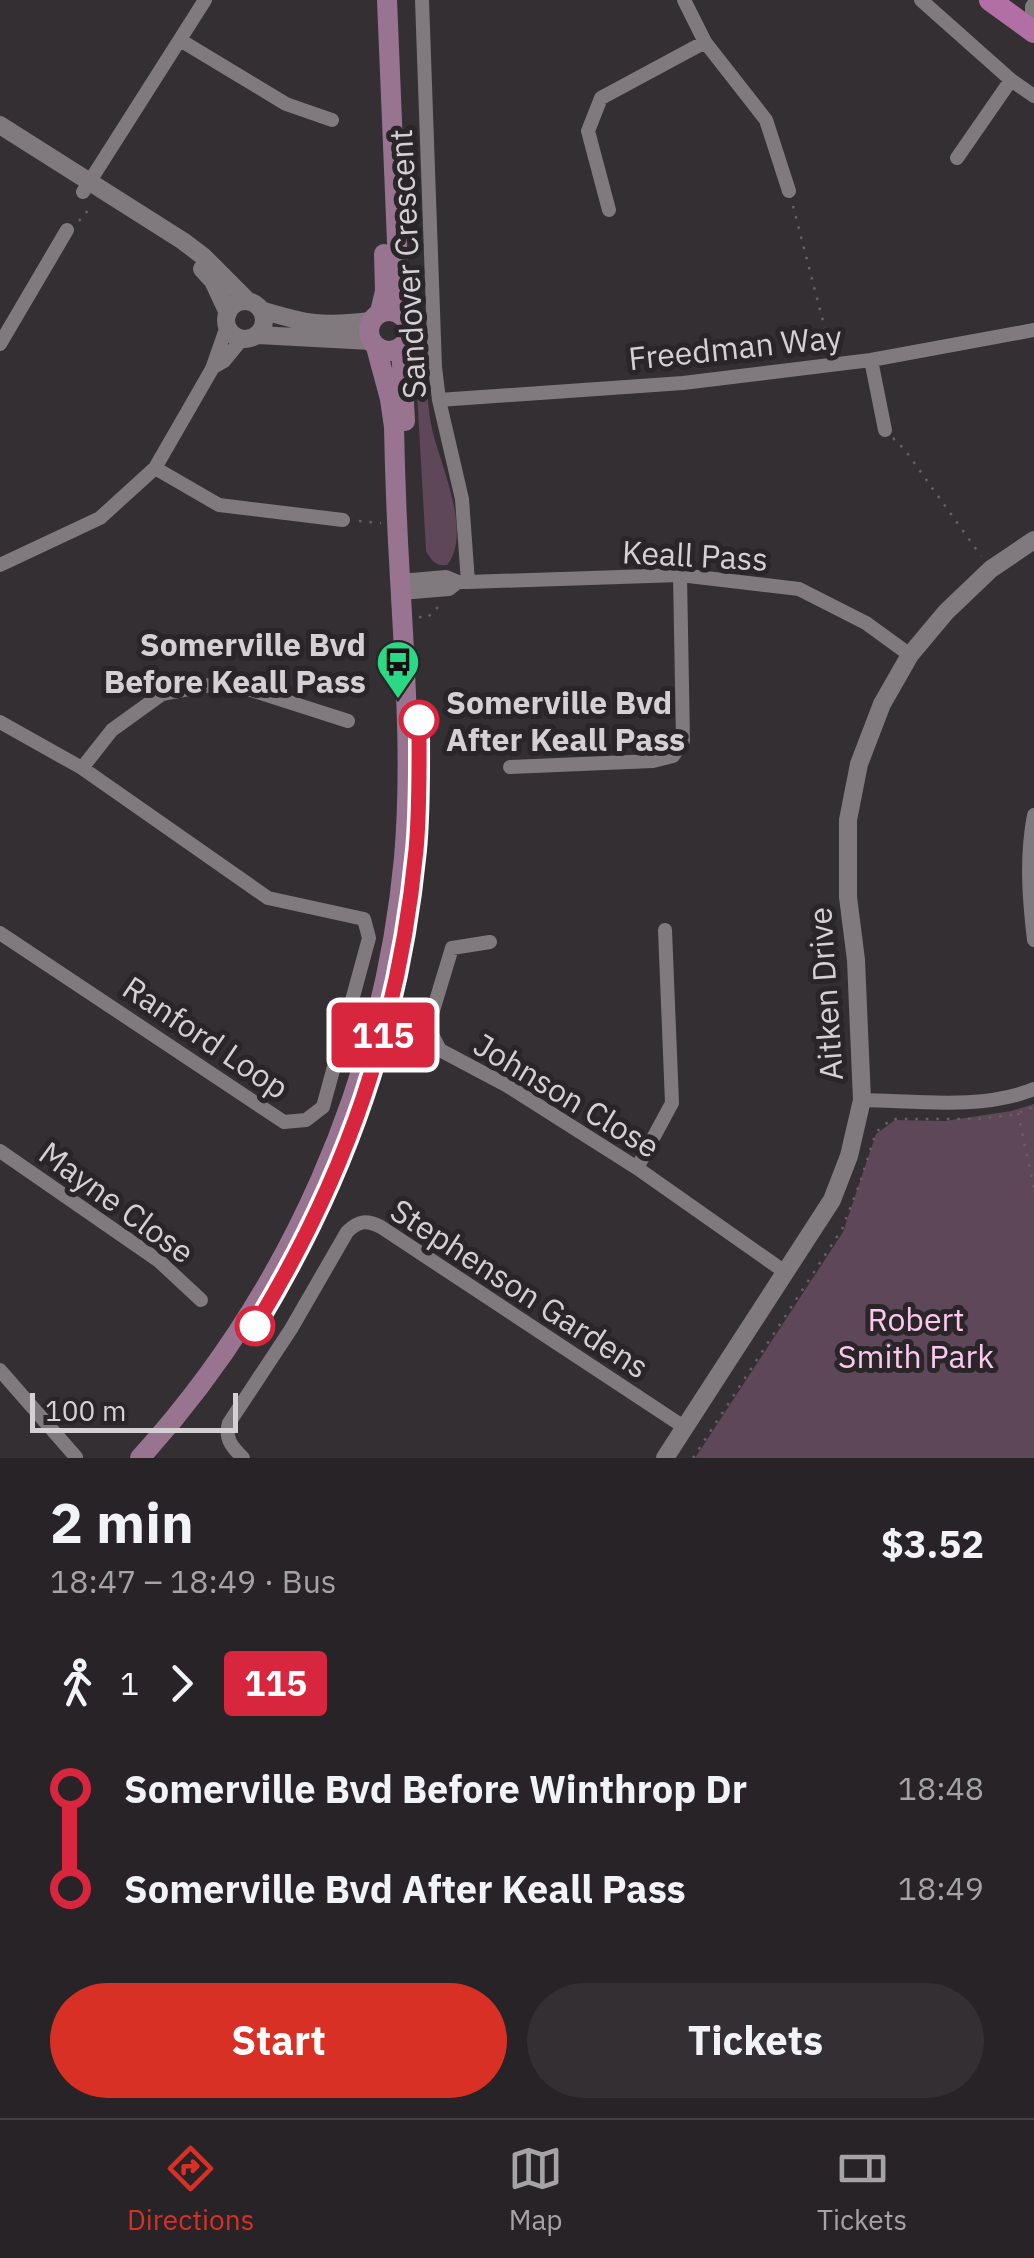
<!DOCTYPE html>
<html lang="en">
<head>
<meta charset="utf-8">
<style>
  :root { --surface:#272326; --page:#332f32; --text:#f1f3f6; --muted:#a4a4a7; --line:#434043; --accent:#d93025 }
  body { margin:0; font-family:"IBM Plex Sans",sans-serif; background:var(--page); color:var(--text); height:100vh; display:flex; flex-direction:column; font-size:38px; white-space:nowrap }
  * { box-sizing:border-box; margin:0 }
  p { font-size:32px; color:var(--muted) }
  .icon { flex:none; width:55px; height:55px; fill:none; stroke:currentColor; stroke-width:2; stroke-linecap:round; stroke-linejoin:round }
  .map { position:relative; height:1458px; overflow:hidden }
  .details { display:flex; flex-direction:column; background:var(--surface); flex:1 }
  .details>* { flex:none }
  .badge { padding:0 20px; border-radius:8px; font-size:35px; line-height:65px }
  .scale { position:absolute; left:30px; bottom:25px; width:208px; box-sizing:border-box; padding-left:10px; border:5px solid #d4d0d3; border-top:0; font-size:28px; line-height:35px; white-space:nowrap; color:#d4d0d3; -webkit-text-stroke:8px #2a2529; paint-order:stroke }
  .map>.badge { position:absolute; translate:-50% -50%; box-shadow:0 0 0 5px #fff }
  .legs { display:flex; align-items:center; gap:15px; height:110px; padding:0 50px; font-size:32px }
  .legs p { margin-inline-start:auto }
  .headline { display:flex; align-items:center; justify-content:space-between; height:170px; padding:0 50px }
  h1 { font-size:55px; font-weight:700; line-height:75px }
  .cta { display:flex; gap:20px; margin-top:auto; padding:20px 50px }
  .cta a { flex:1; height:115px; border-radius:60px; background:var(--accent); color:#fff; font-size:40px; font-weight:700; line-height:115px; text-align:center }
  .cta a+a { background:var(--page); color:var(--text) }
  ul { padding:0 50px; list-style:none }
  li { display:flex; align-items:center; gap:35px; height:100px; font-size:38px }
  li i { display:grid; place-items:center; width:15px; height:100%; margin:0 12px; background:currentColor }
  li i::after { content:''; width:25px; height:25px; margin:-12px; border:8px solid; border-radius:50%; background:var(--surface) }
  li p { margin-inline-start:auto }
  li:first-child i { background:linear-gradient(#0000 50%,currentColor 0) }
  li:last-child i { background:linear-gradient(currentColor 50%,#0000 0) }
  .menu { display:flex; justify-content:space-around; align-items:center; height:140px; border-top:2px solid var(--line); background:var(--surface); font-size:28px; color:var(--muted) }
  .menu a { display:grid; justify-items:center; gap:5px }
  .menu .current { color:var(--accent) }
  .map>svg:first-child { display:block }
  .green { fill:#5e4758 }
  .lines { fill:none; stroke-linecap:round; stroke-linejoin:round }
  .path { stroke:#656164; stroke-width:2.5; stroke-dasharray:2.5 8; stroke-linecap:butt }
  .minor { stroke:#80797e; stroke-width:14 }
  .tertiary { stroke:#80797e; stroke-width:18 }
  .secondary { stroke:#997491; stroke-width:20 }
  .primary { stroke:#b16fa4; stroke-width:22 }
  .line-1-casing { stroke:#fff; stroke-width:22 }
  .line-1 { stroke:#d7263d; stroke-width:15 }
  .stop-1-dot { fill:#fff; stroke:#d7263d; stroke-width:5 }
  .labels { text-anchor:middle; dominant-baseline:central; stroke-width:10; stroke-linejoin:round; paint-order:stroke }
  .street-label { font-size:32px; fill:#d4d0d3; stroke:#2a2529 }
  .poi-label { font-size:32px; font-weight:bold; fill:#d4d0d3; stroke:#2a2529; text-anchor:end }
  .stop-label { font-size:32px; font-weight:bold; fill:#d4d0d3; stroke:#2a2529; text-anchor:start }
  .park-label { font-size:32px; fill:#fbc9ee; stroke:#2a2529 }
</style>
</head>
<body>
<div class="map">
<svg width="1034" height="1458" viewBox="0 0 1034 1458">
  <rect width="100%" height="100%" fill="#342f33"/>
  <path class="green" d="M415,357L425,358C427,381 427,406 432,429C440,464 473,534 447,565C435,566 432,561 426,551Z
    M1034,1104V1458H695L843,1232L876,1134L895,1120L945,1121L1011,1111Z"/>
  <g class="lines">
    <path class="path" d="M793,206L830,348
      M79,221L91,207
      M893,438L905,450L981,556
      M359,521L381,523
      M419,617L427,618L438,607V603
      M1018,1113L1034,1188
      M693,1458L842,1229L860,1183L876,1132L892,1119H977L1012,1115L1034,1107"/>
    <path class="minor" d="M422,0L435,367L439,400L462,499L468,582
      M684,0L705,42L766,120L789,191
      M921,0L1011,80L1034,96
      M180,40L286,104L332,120
      M957,158L1011,80
      M83,192L205,0
      M609,210L588,131L601,98L705,42
      M0,344L67,230
      M871,360L885,430
      M212,368L224,361L242,339
      M439,400L683,383L871,360L1034,330
      M155,468L219,505L343,520
      M0,565L100,518L155,468L212,369L227,326
      M400,581L446,577L458,582H468L680,575L799,589L866,623L910,655
      M401,593L449,589L458,582
      M0,722L82,768L268,898L364,919L369,938L323,1107L306,1120L284,1122L0,933
      M510,767L653,761L673,756L683,741L680,575
      M82,768L112,730L162,694L226,682L348,721
      M1034,815C1026,857 1029,898 1034,940
      M490,942L452,948L428,1027L440,1050L506,1085L637,1168L785,1272
      M862,1100C918,1101 982,1110 1034,1089
      M0,1151L159,1261L201,1300
      M637,1168L672,1103L665,930
      M0,1370L76,1457
      M243,1458C233,1448 224,1439 229,1423L291,1329L347,1232C359,1220 367,1220 381,1227L684,1427"/>
    <path class="tertiary" d="M1034,7V16
      M0,125L183,241L204,257L248,301
      M202,269L213,281L228,313
      M226 320a19 19 0 1 1 38 0a19 19 0 1 1-38 0Z
      M261,310C307,324 322,327 370,321
      M258,335L371,341
      M665,1458L832,1200L849,1156L862,1100L856,960L848,897V820L859,764L882,704L910,655L946,612L991,569L1034,540"/>
    <path class="secondary" d="M387,0L400,314
      M369 331a20 20 0 1 1 40 0a20 20 0 1 1-40 0Z
      M380,312L385,291L384,254
      M401,347L405,421
      M140,1458C290,1293 383,1081 404,858C412,765 405,671 400,578C397,528 395,477 394,427L390,399L376,347"/>
    <path class="primary" d="M990,0L1034,32"/>
  </g>
  <g class="lines">
    <g class="line-1-casing">
      <path id="line-1" d="M255,1326C346,1177 399,1025 416,850C420,807 419,763 419,720"/>
    </g>
    <use href="#line-1" class="line-1"/>
  </g>
  <defs>
    <g id="bus-pin" transform="scale(2.25)"><path d="M0 17L-7.5 6A9.5 9.5 0 1 1 7.5 6Z" fill="#2bd884" stroke="#2a2529"/><path d="M-5-6H5V4H4V6H2V4H-2V6H-4V4H-5ZM-3.5-4V0h7V-4ZM-3.5 1.2v1.5H-2V1.2ZM2 1.2v1.5H3.5V1.2Z" fill="#111"/></g>
  </defs>
  <g fill-rule="evenodd">
    <use href="#bus-pin" x="398" y="662"/>
  </g>
  <g class="stop-1-dot">
    <circle cx="419" cy="720" r="18"/>
    <circle cx="255" cy="1326" r="18"/>
  </g>
  <g class="labels">
    <g class="street-label">
      <text transform="translate(407 264) rotate(-93)">Sandover Crescent</text>
      <text transform="translate(735 347) rotate(-6)">Freedman Way</text>
      <text transform="translate(695 555) rotate(3)">Keall Pass</text>
      <text transform="translate(825 994) rotate(-94)">Aitken Drive</text>
      <text transform="translate(206 1037) rotate(34)">Ranford Loop</text>
      <text transform="translate(567 1095) rotate(31)">Johnson Close</text>
      <text transform="translate(117 1202) rotate(36)">Mayne Close</text>
      <text transform="translate(520 1288) rotate(33)">Stephenson Gardens</text>
    </g>
    <g class="poi-label">
      <text x="366" y="644">Somerville Bvd<tspan x="366" dy="37">Before Keall Pass</tspan></text>
    </g>
    <g class="stop-label">
      <text x="446" y="702">Somerville Bvd<tspan x="446" dy="37">After Keall Pass</tspan></text>
    </g>
    <g class="park-label">
      <text x="916" y="1319">Robert<tspan x="916" dy="37">Smith Park</tspan></text>
    </g>
  </g>
</svg>
<div class="scale">100 m</div>
<b class="badge" style="left:383px;top:1035px;background:#d7263d;color:#fff">115</b>
</div>
<section class="details">
<div class="headline"><div><h1>2 min</h1><p>18:47 – 18:49 · Bus</p></div><b>$3.52</b></div>
<div class="legs"><svg class="icon" aria-label="walk" viewBox="0 0 24 24"><circle cx="13" cy="4" r="2"/><path d="M13 8l-2 6 4 7M11 14l-3 7M7 12l3-4h3l4 4"/></svg>1<svg class="icon" aria-label="forward" viewBox="0 0 24 24"><path d="M9 5l7 7-7 7"/></svg><b class="badge" style="background:#d7263d;color:#fff">115</b></div>
<ul>
<li><i style="color:#d7263d"></i><b>Somerville Bvd Before Winthrop Dr</b><p>18:48</p></li>
<li><i style="color:#d7263d"></i><b>Somerville Bvd After Keall Pass</b><p>18:49</p></li>
</ul>
<div class="cta"><a>Start</a><a>Tickets</a></div>
</section>
<nav class="menu">
<a class="current"><svg class="icon" aria-label="directions" viewBox="0 0 24 24"><path d="M12 3l9 9-9 9-9-9zM9 14v-3h6M13 9l2 2-2 2"/></svg>Directions</a>
<a><svg class="icon" aria-label="map" viewBox="0 0 24 24"><path d="M3 6l6-2 6 2 6-2v14l-6 2-6-2-6 2zM9 4v14M15 6v14"/></svg>Map</a>
<a><svg class="icon" aria-label="tickets" viewBox="0 0 24 24"><path d="M3 7h18v10H3zM15 7v10"/></svg>Tickets</a>
</nav>
</body>
</html>
